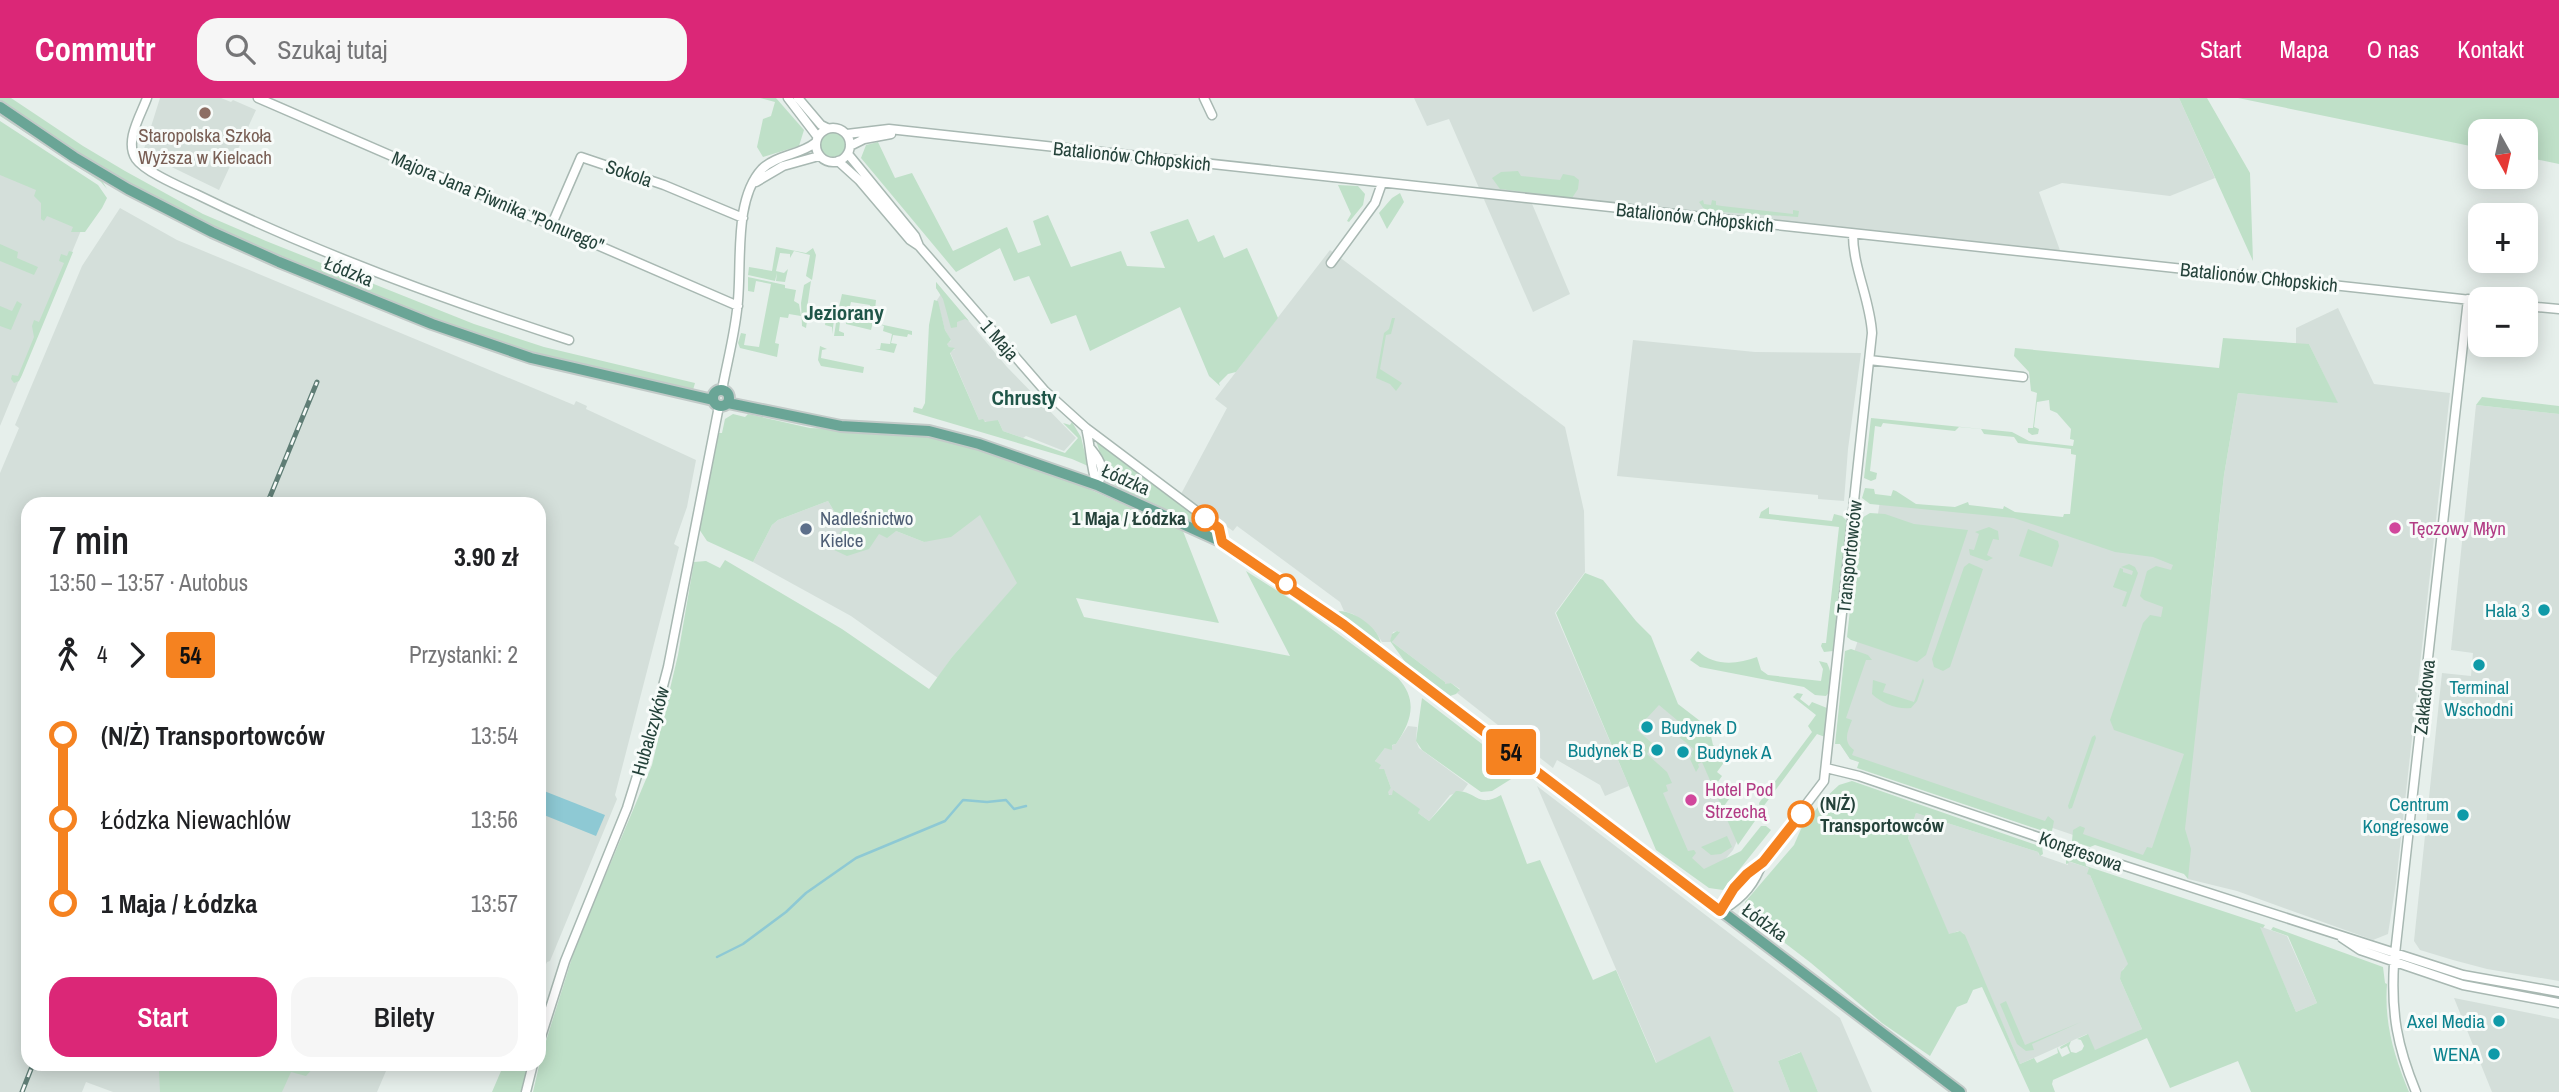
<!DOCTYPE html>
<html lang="pl">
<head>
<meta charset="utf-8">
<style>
  :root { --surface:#fff; --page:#f6f6f6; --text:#202124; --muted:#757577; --accent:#db2777 }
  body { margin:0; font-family:"Archivo Narrow",sans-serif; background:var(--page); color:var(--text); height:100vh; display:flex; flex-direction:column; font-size:26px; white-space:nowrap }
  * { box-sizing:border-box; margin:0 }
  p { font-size:23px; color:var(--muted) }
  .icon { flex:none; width:38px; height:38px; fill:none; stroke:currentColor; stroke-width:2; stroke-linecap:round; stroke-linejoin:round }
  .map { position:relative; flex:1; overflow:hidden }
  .panel { position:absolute; left:21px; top:399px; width:525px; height:574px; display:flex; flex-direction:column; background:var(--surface); border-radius:21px; box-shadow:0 4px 18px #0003 }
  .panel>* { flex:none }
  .badge { padding:0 14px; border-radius:5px; font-size:24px; line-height:46px }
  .needle { width:46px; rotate:172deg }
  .tools { position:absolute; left:2468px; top:21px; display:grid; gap:14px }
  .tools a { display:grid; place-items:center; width:70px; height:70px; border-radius:14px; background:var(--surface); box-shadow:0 4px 18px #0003; font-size:35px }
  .map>.badge { position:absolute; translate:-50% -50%; box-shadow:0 0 0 4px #fff }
  .legs { display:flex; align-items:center; gap:10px; height:77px; padding:0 28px; font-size:23px }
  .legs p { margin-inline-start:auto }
  .head { display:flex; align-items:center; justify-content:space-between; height:119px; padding:0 28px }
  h1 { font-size:38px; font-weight:600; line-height:52px }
  .primary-button { display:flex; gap:14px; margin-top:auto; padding:14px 28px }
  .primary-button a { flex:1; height:80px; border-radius:21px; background:var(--accent); color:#fff; font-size:28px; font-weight:600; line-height:80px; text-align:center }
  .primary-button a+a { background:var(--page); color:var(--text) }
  ul { padding:0 28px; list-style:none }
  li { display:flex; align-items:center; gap:24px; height:84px; font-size:26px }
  li i { display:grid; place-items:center; width:10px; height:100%; margin:0 9px; background:currentColor }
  li i::after { content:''; width:18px; height:18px; margin:-9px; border:5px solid; border-radius:50%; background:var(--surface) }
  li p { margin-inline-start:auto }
  li:first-child i { background:linear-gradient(#0000 50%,currentColor 0) }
  li:last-child i { background:linear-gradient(currentColor 50%,#0000 0) }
  header { display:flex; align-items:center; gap:42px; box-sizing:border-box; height:98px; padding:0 35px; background:var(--accent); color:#fff }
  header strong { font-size:33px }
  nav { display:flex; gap:38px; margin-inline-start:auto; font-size:24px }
  .search { width:490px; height:63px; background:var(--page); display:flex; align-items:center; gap:18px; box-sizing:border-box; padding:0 24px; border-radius:21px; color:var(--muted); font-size:26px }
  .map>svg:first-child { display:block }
  .built { fill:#d4dfda }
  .green { fill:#bfe0c8 }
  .water { fill:#8ec9d4 }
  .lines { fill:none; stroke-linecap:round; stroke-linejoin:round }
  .stream { stroke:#8ec9d4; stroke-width:2.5 }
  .minor-casing { stroke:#a8b8b2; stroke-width:11 }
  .major-casing { stroke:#c2cac8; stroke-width:14 }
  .minor { stroke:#fff; stroke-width:8 }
  .major { stroke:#6aa596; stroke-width:10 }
  .rail-casing { stroke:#5f7d75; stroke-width:5 }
  .rail { stroke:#f7fbf9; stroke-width:2.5; stroke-dasharray:8; stroke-linecap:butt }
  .line-1-casing { stroke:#fff; stroke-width:16 }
  .line-1 { stroke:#f58220; stroke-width:10 }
  .education-dot { fill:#8d6e63; stroke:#f7fbf9; stroke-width:2.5 }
  .stop-1-dot { fill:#fff; stroke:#f58220; stroke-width:3.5 }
  .hotel-dot { fill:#d1479c; stroke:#f7fbf9; stroke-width:2.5 }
  .service-dot { fill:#5c6f8a; stroke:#f7fbf9; stroke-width:2.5 }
  .culture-dot { fill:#0f9aa8; stroke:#f7fbf9; stroke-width:2.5 }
  .labels { text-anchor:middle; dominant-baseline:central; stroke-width:6; stroke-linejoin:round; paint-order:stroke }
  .education-label { font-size:19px; fill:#785e54; stroke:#f7fbf9 }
  .street-label { font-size:19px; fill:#24423a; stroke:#f7fbf9 }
  .service-label { font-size:19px; fill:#4e5e75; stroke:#f7fbf9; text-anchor:start }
  .stop-label { font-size:19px; font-weight:bold; fill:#24423a; stroke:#f7fbf9; text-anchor:end }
  .hotel-label { font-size:19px; fill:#b23c85; stroke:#f7fbf9; text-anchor:start }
  .culture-label { font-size:19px; fill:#0d838f; stroke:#f7fbf9; text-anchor:end }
  .neighbourhood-label { font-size:21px; font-weight:bold; fill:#1f5548; stroke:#f7fbf9 }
</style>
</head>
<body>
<header>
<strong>Commutr</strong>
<div class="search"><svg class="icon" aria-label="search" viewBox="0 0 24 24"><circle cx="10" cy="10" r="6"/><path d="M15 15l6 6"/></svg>Szukaj tutaj</div>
<nav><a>Start</a><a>Mapa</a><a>O nas</a><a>Kontakt</a></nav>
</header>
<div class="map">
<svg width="2559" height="994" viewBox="0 0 2559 994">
  <rect width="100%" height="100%" fill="#e6efeb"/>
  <path class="built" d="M160,0H221L231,4L233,2L256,12L219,92L149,58L144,51Z
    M1414,0H2179L2215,80L2170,98L2062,85L2039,94L2062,158L1530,101L1570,196L1533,214L1449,21L1427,28Z
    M0,52L82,130L0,328Z
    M120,110L177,142L574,307L576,303L587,308L586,311L696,362L687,409L674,446L679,449L615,697L617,701L550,863L547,864L541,878L539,877V406H28V966H389L377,994H113L86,984L82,994H0V375L19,330L15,327L82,168Z
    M1330,152L1565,329L1584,413L1585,474L1555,515L1629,688L1605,698L1600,687L1557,662L1553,670L1457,595L1460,591L1451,585L1445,587V584L1392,544L1399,533L1393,534L1390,544H1382L1375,533L1353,516L1344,513L1340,504L1237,428L1233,433L1181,396L1227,310L1215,301Z
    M936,184L1007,269L1076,340L1064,353L1026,338L1023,340L1003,333L998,322L991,325L979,322L950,254L955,251L949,249L946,245L951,243L945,232L937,202L941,196L936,190Z
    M2338,210L2374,286L2450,295L2396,785L2388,836L2373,842L2237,793L2188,781V776L1850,661L1840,646L1848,573L1858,542L1880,403L2154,429L2211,497L2224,377L2238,295L2337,304L2309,246H2296V230Z
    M1633,242L1755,254L1861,255L1848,351L1844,403L1818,401V397L1617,378Z
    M2476,307L2559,316V883L2487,871L2453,862L2420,852L2414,843L2442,575L2471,578L2473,555L2451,552Z
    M828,403L843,428L879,435L896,433L924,444L980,416L1018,485L952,559L938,580L851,518L753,464L772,427L778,422Z
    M1657,599L1686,626L1737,743L1733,752L1705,785L1696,778L1632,630Z
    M1408,628L1417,629L1416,643L1419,650L1468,686L1463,693L1450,697L1429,723L1418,715L1419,711L1395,694L1392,698L1388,696L1387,694L1391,690L1385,674L1379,671L1380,667L1375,663L1385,650L1396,646Z
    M1537,688L1840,920L1872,994H1818L1800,954L1778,963L1790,994H1734L1710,939L1657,966Z
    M1916,715L2038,754L2039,757L2068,767L2067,763L2092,771L2090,777L2129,867L2123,871L2120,881L2142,931L2095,953L2087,936L2020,966L1963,835L1958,833L1949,837L1922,775L1908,740Z
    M2259,828L2287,838L2317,905L2296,914Z
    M2454,900L2559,921V994H2492Z"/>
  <path class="green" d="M0,0H11L83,48L125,73L203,116L266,143L474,226L544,249L695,285L693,292C644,280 593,271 544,258C482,242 423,217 365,193C312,172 259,152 208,128C135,92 66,50 0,2Z
    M760,0H776L804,32L799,48L763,59L757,49L763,21L771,18L775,4Z
    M2179,0H2207L2250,75L2253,163Z
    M2238,0H2559V66L2525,59V33H2480V50Z
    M0,14L101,81L107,91L101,84L0,18Z
    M0,23L98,87L107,100L102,110L85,134H71L73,129L47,118L44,123L41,121V105L34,98L36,92L0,77Z
    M820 47a13 13 0 1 1 26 0a13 13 0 1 1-26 0Z
    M878,44L895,80L912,75L953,153L1007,129L1018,155L1041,147L1033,123L1048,117L1071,169L1121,153L1127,168L1165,170L1150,134L1188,121L1198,144L1214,137L1224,160L1247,150L1278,220L1236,274L1228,276L1219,285L1220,288L1209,278L1180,209L1090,253L1076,217L1051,226L1029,178L1014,183L1000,150L956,174L861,60L866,47Z
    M1518,73L1521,78L1560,82L1563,76L1574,78L1579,82L1578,91L1572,100L1500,91L1492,80L1501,74Z
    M1338,87L1358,88L1365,96L1363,107L1349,124L1347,123L1351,116Z
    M1400,95L1404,104L1387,131L1379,115L1392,100Z
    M1703,102L1704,106L1711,107L1712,102L1716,103V107L1722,108L1793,116V112L1799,113L1798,119C1765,116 1735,117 1704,111L1699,104Z
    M0,146L18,154L17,160L38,169L34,177L0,163Z
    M776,149L806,155L813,150L816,157L812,182L806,178L810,157L794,153L790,160V156L780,155L776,173L784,175L788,171L785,184L776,183L777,175L775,183L748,177L749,169L772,173Z
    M69,153L73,154L22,277L19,283L14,285L11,281L12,277L18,278L34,239L32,228L34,222L39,224L64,165L59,163L61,156L67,158Z
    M748,179L785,187V190L796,192L794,203L799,206L801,218L789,216L788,220L780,219L775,245L779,246L777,259L740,250L738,245L741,235L746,236L744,247L759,249L771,186L756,183L754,194L748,193Z
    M811,183L807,210L835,216L832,236V229L825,227L826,220L808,216L806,230L802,228L801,205L804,187Z
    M936,184L969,223L965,221L957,224V229L951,230L943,201L936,190Z
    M842,196L876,202L874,222L875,210L871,209L869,212L870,207L851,204L849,212L855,213L854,217L842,215L839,209Z
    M934,202L938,203L945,232L951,242L947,246L949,249L955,250L950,255L979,322L983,321L985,324L998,322L1003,333L1065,355L1078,340L1063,325L1070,327L1072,324L1081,339L1088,368L1072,361L913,314L914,309L922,311L925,305L929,227Z
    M17,203L22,206L11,232L0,228V208L12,213Z
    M838,212L841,217L873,224L871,232L846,226V223L840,224L839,233L844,235V238H834Z
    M1392,220H1395L1391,236L1386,237L1380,271L1402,285L1396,293L1390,286L1376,280L1384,235L1389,231Z
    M879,226L912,233V237L908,236L907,239L893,237L891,245L897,246L894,255L875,251H880L881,245L890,246L892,236L883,233L884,228Z
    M2223,240L2309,246L2338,305L2238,295L2224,377L2185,731L2191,751L2188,781L2184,776L2095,747L2090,749L2072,743L2073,732L2080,728L2085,730L2083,736L2143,757L2147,749L2152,750L2184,656L2114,632L2110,622L2143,525L2150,517L2161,519L2163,509L2144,502L2140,498L2147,473L2156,468L2171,472L2173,467L2153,459L2115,454L2014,420L1870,406L1862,400L1865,390L1874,391L1875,396L1891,398L1893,392L1896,393L1916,406L1955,409L1968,404L1969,407L2003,411L2004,408L2015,414L2063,419L2064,416H2070L2076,357L2071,356V351L2018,345L2014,339L1984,336L1981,331L1959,329L1955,333L1883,325L1881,329L1875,328L1870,373L1877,375L1876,381L1871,383L1864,380L1871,320L2012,334L2029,343L2073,348L2074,342L2070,341L2071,331L2057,315L2050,312L2049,302L2037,304L2034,329L2039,331L2038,336L2032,337L2028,334V330H2033L2037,295L2031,293L2029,274L2014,258L2015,250L2219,270Z
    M820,248L827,251L822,252L821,260L864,269L863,275L821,268L818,262Z
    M2482,299L2559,308V316L2476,307Z
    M733,316L745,319L748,316L810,330L910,334L944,342L998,358L1071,383L1183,433L1219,525L1076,500L1084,519L1290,558L1246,473L1295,504L1398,580C1418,602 1412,623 1396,646L1392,647V652L1385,650L1375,663L1381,667L1379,671H1384L1391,690L1388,694L1389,697H1392L1393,692L1420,711L1418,715L1429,723L1456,693C1476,692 1477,711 1501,697L1527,766L1540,762L1593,882L1616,872L1656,965L1710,938L1734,994H533L541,959L576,847L652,667L678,557L694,464L706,463L720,470L725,462L842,531L929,591L952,559L1017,485L980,417L951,439L924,444L896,433L887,440L879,436L869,451L847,458L832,451L843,428L828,403L778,422L772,427L753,464L707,443L699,431L718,335H722L725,321Z
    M1096,343L1212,430L1211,433L1116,388L1108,378Z
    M1769,409V416L1832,423L1834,416L1842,418L1847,423L1833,553L1824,554L1821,548L1822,545H1826L1839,429L1759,420L1761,414Z
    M1870,415L1885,416L1914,426L1968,432L1926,557L1917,564L1851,542L1847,539L1860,421Z
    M1989,429L1998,433L1999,442L1993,441L1987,457L1993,460L1987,463L1970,457L1969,451L1974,452L1979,436L1975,434Z
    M2028,431L2058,443L2059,448L2052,469L2019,458Z
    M1969,465L1983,471L1950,569L1943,573L1934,569L1932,561L1964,469Z
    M2129,466L2135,469L2138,475L2126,509L2122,508L2127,494L2113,489L2120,470L2123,471V474L2132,477L2133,473L2121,469Z
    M1585,475L1603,482L1636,523L1651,538L1678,606L1713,633L1711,638L1713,647L1728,659L1717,674L1722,678L1715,688L1720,691L1722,689L1732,697L1724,708L1729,711L1731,709L1747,721L1751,718L1757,720L1738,747L1702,664L1698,666L1699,669L1696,674L1690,661L1692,658L1690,656L1694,651L1679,639L1684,628L1659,607L1647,620L1639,624L1641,628L1637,632L1652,645L1647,656L1667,674L1672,685L1666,687L1668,693L1663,695L1688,753L1694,752L1696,755L1692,760L1704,771L1741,753L1761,728H1766L1771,732L1723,792L1709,790L1656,752L1556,515Z
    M1339,513C1355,513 1381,531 1381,548L1340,518Z
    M1397,533L1400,534L1392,544L1445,584V586L1451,585L1460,592L1456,596L1450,598L1408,568L1390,543L1392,536Z
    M1851,551L1868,557L1872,562H1866L1846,620L1852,622C1848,633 1842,643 1854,652L1852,657L2045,723L2048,718L2054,723L2052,733L2049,735L1857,670L1859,664L1850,661L1840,646H1835L1845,553Z
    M1698,553C1715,569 1738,566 1757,559L1761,572L1768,577L1821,583L1823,571L1819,563L1827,565C1832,575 1834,590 1826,598L1815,597L1804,589L1700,569L1690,562Z
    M1923,580L1924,583L1917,603L1911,610C1898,612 1881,605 1872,596L1873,582L1886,586L1883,594L1914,604Z
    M1797,595L1803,596L1800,601L1809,608L1812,604L1827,610L1825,639L1817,636L1760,713L1759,705L1812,634L1808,628L1816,617L1793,599Z
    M1422,600L1516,672V678L1492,693L1481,694L1422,652L1416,643Z
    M2095,637L2096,640L2072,710L2069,711L2068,708L2092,639Z
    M1852,683L2042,749L2043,756L2040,758L2038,754L1916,715L1908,740L1949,836L1960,833L1965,837L2020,966L2034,960L2037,965L2058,955L2057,949L2062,959L2070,955L2067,948L2061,951L2060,949L2071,943L2069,948L2071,954L2076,955L2082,952L2084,948L2081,942L2077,941L2088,936L2095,952L2142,931L2120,881L2121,874L2128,866L2090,777L2087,776L2089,770L2068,763L2069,765L2066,766V761L2071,757L2085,762L2086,768L2265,827L2263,830L2260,829L2296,914L2317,905L2288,838L2271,832L2273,829L2383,869L2385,885L2387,886C2384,925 2394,958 2409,994H2251L2238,963L2170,990L2147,940L2053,982L2052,986L2055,994H2030L1982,889L1973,892L1967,905L1957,909L1930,958L1882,925L1811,865L1752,820L1747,814L1745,804L1794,747L1801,731L1824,701L1839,687Z
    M1727,738L1732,749L1721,756L1711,757L1701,749Z
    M2006,903L2025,947L2081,924L2032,946L2034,952L2026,953L2017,946L2000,906Z
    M1801,954L1818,994H1790L1778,963Z
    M147,966H317L306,978L291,974L282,994H160L159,972Z
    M504,966H529L522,994H492Z"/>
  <path class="water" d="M539,691L605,717L596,738L539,715Z"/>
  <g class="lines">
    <path class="stream" d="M717,859L743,846L786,814L806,795L856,760L945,723L963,702L987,704L1006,702L1014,711L1026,708"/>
    <g class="minor-casing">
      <path id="minor" d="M147,0C141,17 124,43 136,61C145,74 181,89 196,96C316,155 442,201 569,242
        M258,0L738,208
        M788,0L817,38
        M798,0L821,27L827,30
        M1204,0L1212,17
        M816 47a17 17 0 1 1 34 0a17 17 0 1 1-34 0Z
        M847,36L889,31L2480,203
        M850,48L864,41L891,36
        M848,56L915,138L919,148
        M838,63L859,82L910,142L919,148L1045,293L1086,330L1219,430L1222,444
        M756,84L783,68L819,58
        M552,126L581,59L664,87L743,120
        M1331,165L1375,105L1382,85
        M2525,208L2559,211
        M1869,262L2023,279
        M722,292C727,265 734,239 737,212C743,171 732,103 762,71C776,57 800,57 815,45
        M1086,330C1091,349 1090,368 1097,387
        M1091,351C1101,363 1106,373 1097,387
        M1826,670L1859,678L2091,757L2463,877L2559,894
        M1724,811C1744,799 1755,785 1763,763
        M1720,813L1734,790L1747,776L1763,763L1824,683L1872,235C1870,201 1853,170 1853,136
        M2342,840L2360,852L2463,887L2559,905
        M539,945L565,863L627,710L652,630L668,569L719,308
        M526,994L533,966
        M2416,994C2397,948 2391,915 2394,865L2468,201"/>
    </g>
    <g class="major-casing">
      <path id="major" d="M0,9L74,59L128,91L212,134L279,164L432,226L531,260L713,302
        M713 300a8 8 0 1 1 16 0a8 8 0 1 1-16 0Z
        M728,305L841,328L929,333L979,346L1097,387L1222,444L1344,527L1960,994"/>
    </g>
    <use href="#minor" class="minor"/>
    <use href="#major" class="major"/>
    <g class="rail-casing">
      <path id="rail" d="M267,406L317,284
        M22,994L33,966"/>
    </g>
    <use href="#rail" class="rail"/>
  </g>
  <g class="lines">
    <g class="line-1-casing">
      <path id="line-1" d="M1205,420L1219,430L1222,444L1344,527L1720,813L1734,790L1747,776L1763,764L1801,716"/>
    </g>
    <use href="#line-1" class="line-1"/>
  </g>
  <circle class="education-dot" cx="205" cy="15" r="7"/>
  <g class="stop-1-dot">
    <circle cx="1205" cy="420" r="12"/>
    <circle cx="1286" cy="486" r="9"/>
    <circle cx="1801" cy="716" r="12"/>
  </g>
  <g class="hotel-dot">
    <circle cx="2395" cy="430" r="7"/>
    <circle cx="1691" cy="702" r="7"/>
  </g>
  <circle class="service-dot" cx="806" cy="431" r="7"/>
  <g class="culture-dot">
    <circle cx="2544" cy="512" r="7"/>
    <circle cx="2479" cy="567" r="7"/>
    <circle cx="1647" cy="629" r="7"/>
    <circle cx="1657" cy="652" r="7"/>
    <circle cx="1683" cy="654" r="7"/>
    <circle cx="2463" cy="717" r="7"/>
    <circle cx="2499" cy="923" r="7"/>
    <circle cx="2494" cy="956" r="7"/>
  </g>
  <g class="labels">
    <g class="education-label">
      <text x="205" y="37">Staropolska Szkoła<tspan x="205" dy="22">Wyższa w Kielcach</tspan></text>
    </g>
    <g class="street-label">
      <text transform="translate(1132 58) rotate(6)">Batalionów Chłopskich</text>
      <text transform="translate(629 75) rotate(19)">Sokola</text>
      <text transform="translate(498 103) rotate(23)">Majora Jana Piwnika "Ponurego"</text>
      <text transform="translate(1695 119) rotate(6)">Batalionów Chłopskich</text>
      <text transform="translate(349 173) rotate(22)">Łódzka</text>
      <text transform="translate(2259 179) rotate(6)">Batalionów Chłopskich</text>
      <text transform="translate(1000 242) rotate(49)">1 Maja</text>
      <text transform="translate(1126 381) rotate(24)">Łódzka</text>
      <text transform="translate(1849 459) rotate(-84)">Transportowców</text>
      <text transform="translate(2424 599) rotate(-84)">Zakładowa</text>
      <text transform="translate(650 633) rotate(-74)">Hubalczyków</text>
      <text transform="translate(2081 753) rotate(19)">Kongresowa</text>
      <text transform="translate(1765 824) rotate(36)">Łódzka</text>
    </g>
    <g class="service-label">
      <text x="820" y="420">Nadleśnictwo<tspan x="820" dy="22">Kielce</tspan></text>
    </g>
    <g class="stop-label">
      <text x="1186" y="420">1 Maja / Łódzka</text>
      <text x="1820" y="705" text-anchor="start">(N/Ż)<tspan x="1820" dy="22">Transportowców</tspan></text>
    </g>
    <g class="hotel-label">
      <text x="2409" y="430">Tęczowy Młyn</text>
      <text x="1705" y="691">Hotel Pod<tspan x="1705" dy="22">Strzechą</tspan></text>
    </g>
    <g class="culture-label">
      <text x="2530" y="512">Hala 3</text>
      <text x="2479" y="589" text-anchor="middle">Terminal<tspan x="2479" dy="22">Wschodni</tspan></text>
      <text x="1661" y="629" text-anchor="start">Budynek D</text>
      <text x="1643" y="652">Budynek B</text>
      <text x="1697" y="654" text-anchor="start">Budynek A</text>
      <text x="2449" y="706">Centrum<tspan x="2449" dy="22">Kongresowe</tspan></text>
      <text x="2485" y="923">Axel Media</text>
      <text x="2480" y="956">WENA</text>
    </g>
    <g class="neighbourhood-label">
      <text x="844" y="214">Jeziorany</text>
      <text x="1024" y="299">Chrusty</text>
    </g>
  </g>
</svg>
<div class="tools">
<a><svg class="needle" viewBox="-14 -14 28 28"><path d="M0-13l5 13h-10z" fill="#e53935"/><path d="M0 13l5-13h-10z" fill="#757577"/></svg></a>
<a>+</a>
<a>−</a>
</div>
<b class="badge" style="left:1511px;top:654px;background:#f58220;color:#111">54</b>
<section class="panel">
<div class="head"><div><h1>7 min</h1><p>13:50 – 13:57 · Autobus</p></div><b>3.90 zł</b></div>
<div class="legs"><svg class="icon" aria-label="walk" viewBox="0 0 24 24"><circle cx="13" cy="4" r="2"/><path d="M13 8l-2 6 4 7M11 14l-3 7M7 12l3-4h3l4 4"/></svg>4<svg class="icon" aria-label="forward" viewBox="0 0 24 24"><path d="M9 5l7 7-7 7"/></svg><b class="badge" style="background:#f58220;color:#111">54</b><p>Przystanki: 2</p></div>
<ul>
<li><i style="color:#f58220"></i><b>(N/Ż) Transportowców</b><p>13:54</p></li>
<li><i style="color:#f58220"></i><span>Łódzka Niewachlów</span><p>13:56</p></li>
<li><i style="color:#f58220"></i><b>1 Maja / Łódzka</b><p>13:57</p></li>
</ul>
<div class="primary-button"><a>Start</a><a>Bilety</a></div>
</section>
</div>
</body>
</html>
